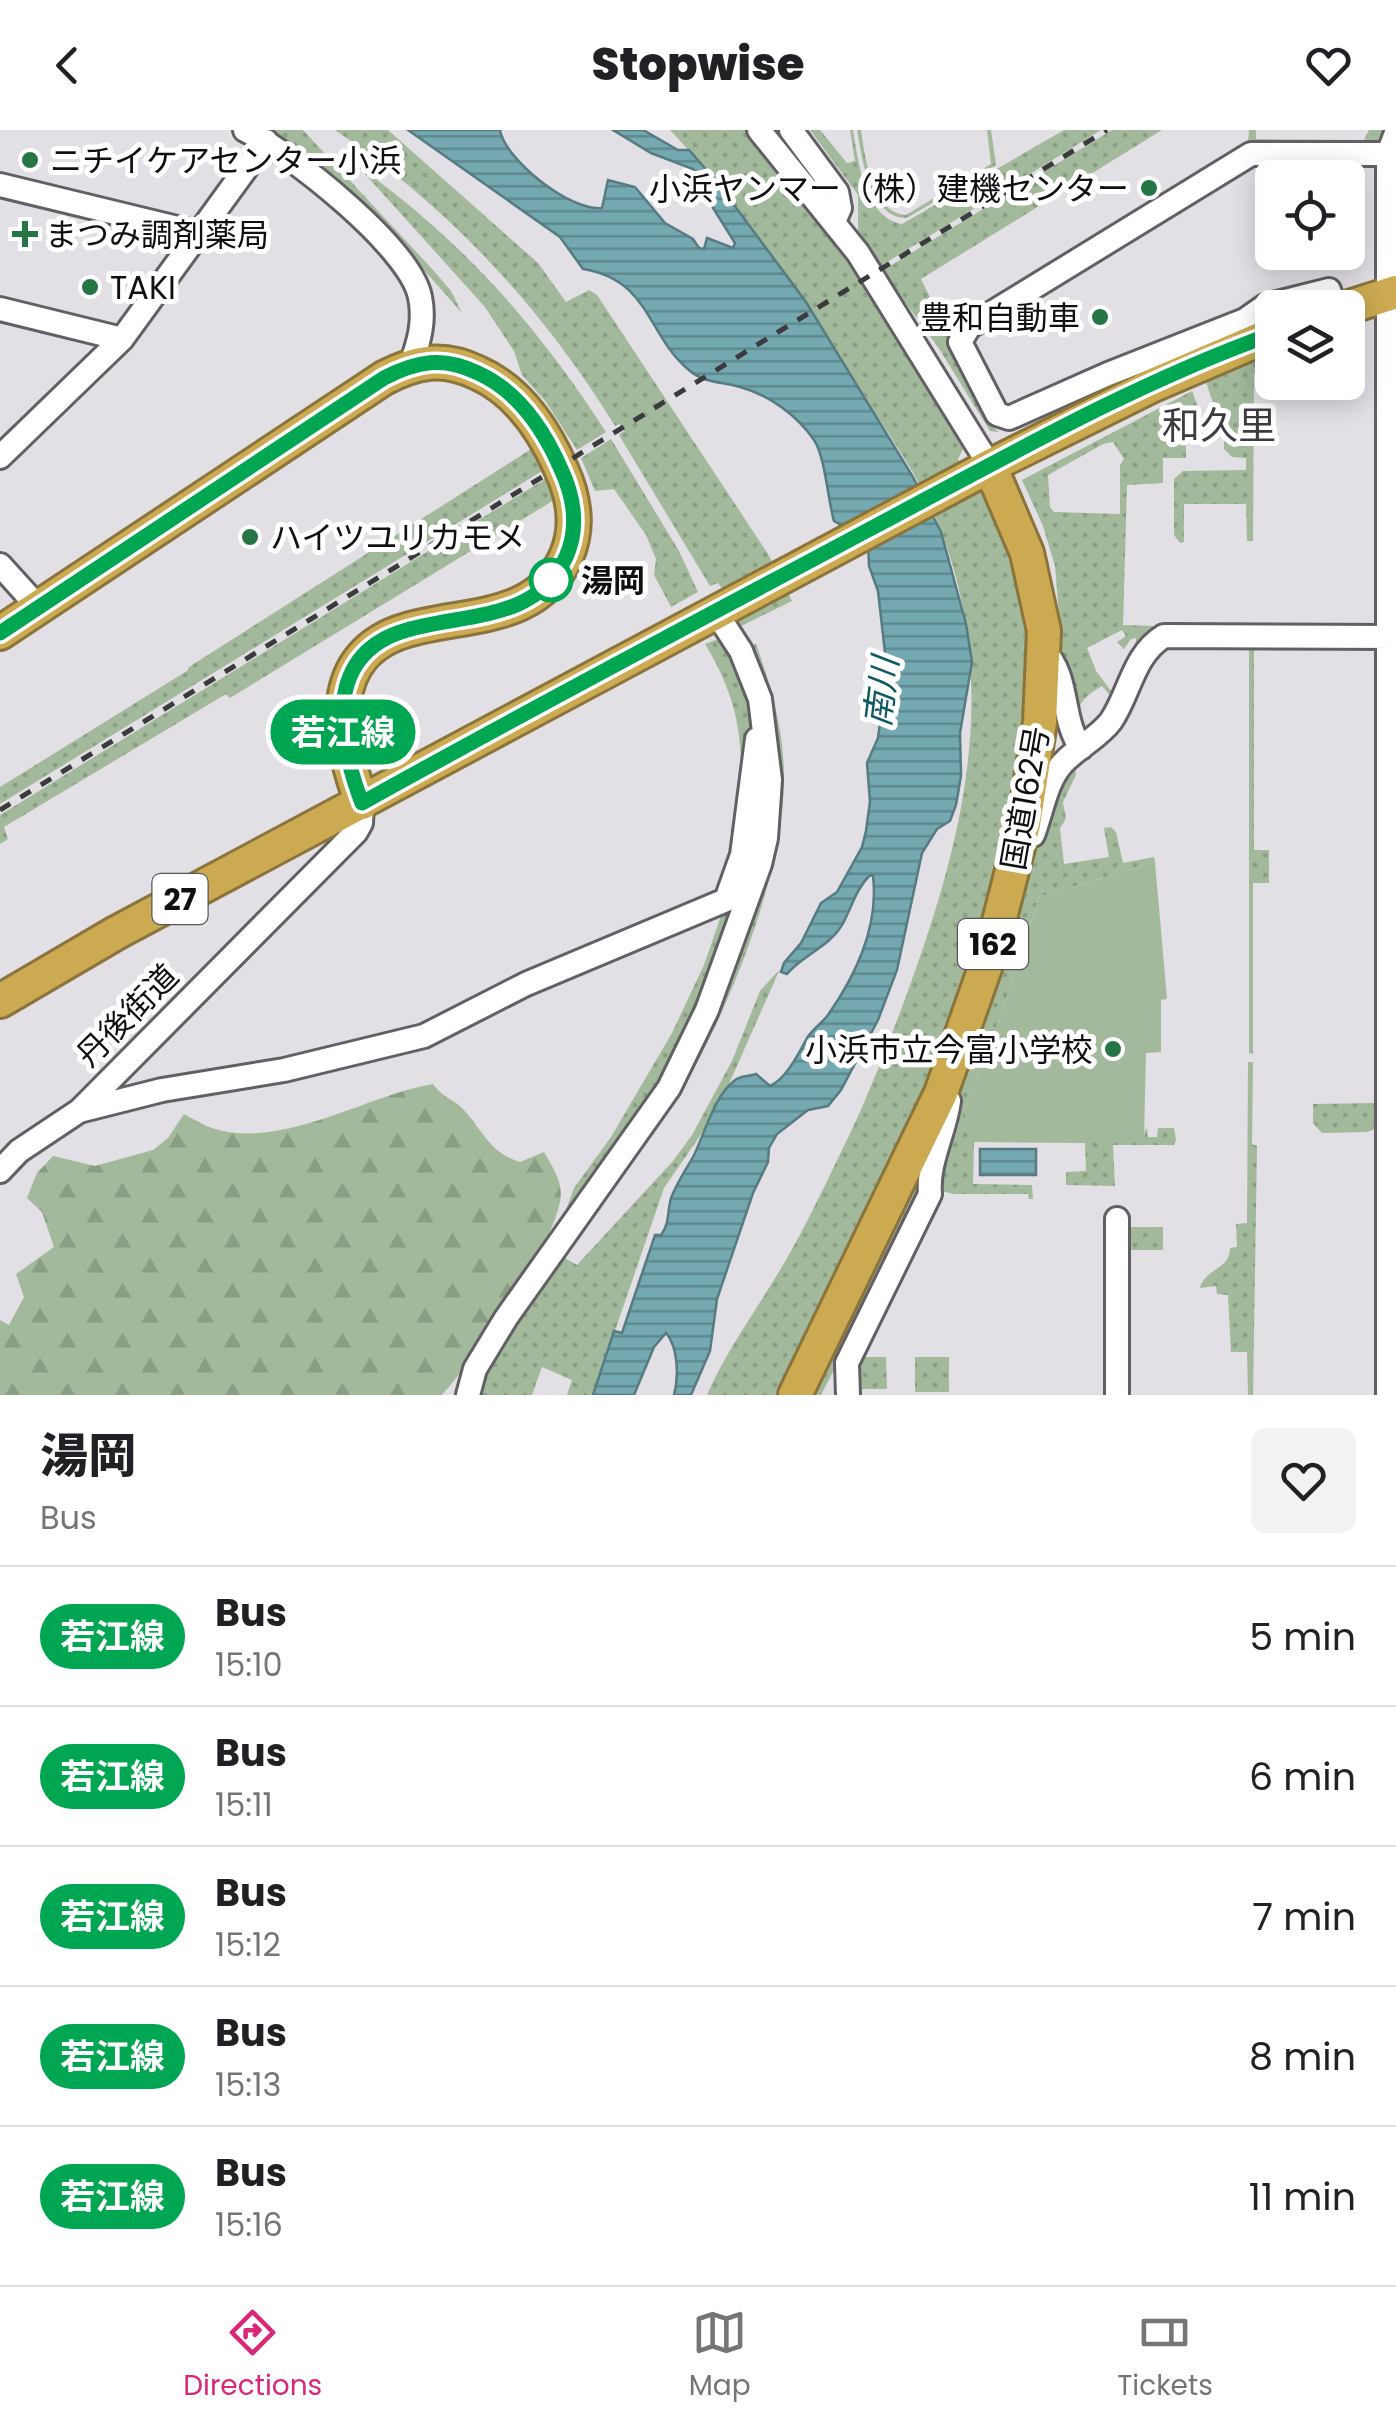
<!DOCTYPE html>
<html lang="en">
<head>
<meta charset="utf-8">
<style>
  :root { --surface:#fff; --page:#f2f2f2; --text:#202124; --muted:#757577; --line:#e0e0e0; --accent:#db2777 }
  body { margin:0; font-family:Poppins,"Noto Sans JP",sans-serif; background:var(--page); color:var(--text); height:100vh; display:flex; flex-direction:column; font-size:38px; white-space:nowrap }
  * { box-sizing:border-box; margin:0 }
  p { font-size:32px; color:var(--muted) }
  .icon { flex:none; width:55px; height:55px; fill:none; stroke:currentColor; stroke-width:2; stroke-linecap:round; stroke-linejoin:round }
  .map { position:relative; height:1265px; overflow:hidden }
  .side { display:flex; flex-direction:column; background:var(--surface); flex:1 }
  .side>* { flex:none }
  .badge { padding:0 20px; border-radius:32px; font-size:35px; line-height:65px }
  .controls { position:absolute; left:1255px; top:30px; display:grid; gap:20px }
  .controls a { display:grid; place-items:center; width:110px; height:110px; border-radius:15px; background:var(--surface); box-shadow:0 5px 25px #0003; font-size:50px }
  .map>.badge { position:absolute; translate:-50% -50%; box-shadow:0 0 0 5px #fff }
  .round { display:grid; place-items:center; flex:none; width:105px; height:105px; border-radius:15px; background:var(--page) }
  .summary { display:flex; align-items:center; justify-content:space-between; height:170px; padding:0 40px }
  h1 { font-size:48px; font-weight:800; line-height:75px }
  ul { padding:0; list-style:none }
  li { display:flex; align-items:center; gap:30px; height:140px; padding:0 40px; border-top:2px solid var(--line) }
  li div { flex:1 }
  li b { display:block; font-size:38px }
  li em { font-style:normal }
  li .badge { min-width:110px; font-weight:700; text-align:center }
  header { display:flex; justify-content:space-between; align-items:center; height:130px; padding:0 40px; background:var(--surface); font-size:45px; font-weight:800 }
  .tab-bar { display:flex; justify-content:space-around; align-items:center; height:140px; border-top:2px solid var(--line); background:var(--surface); font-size:28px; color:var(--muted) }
  .tab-bar a { display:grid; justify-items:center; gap:5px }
  .tab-bar .on { color:var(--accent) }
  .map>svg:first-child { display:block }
  .grass { fill:url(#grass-dots); fill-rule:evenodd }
  .forest { fill:url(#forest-firs) }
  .park { fill:#a2b99b }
  .water { fill:url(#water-rules); stroke:#567b81; stroke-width:2.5 }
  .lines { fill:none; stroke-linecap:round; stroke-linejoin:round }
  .minor-casing { stroke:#625f65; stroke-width:28 }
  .highway-casing { stroke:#8a743b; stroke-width:38 }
  .minor { stroke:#fff; stroke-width:22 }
  .highway { stroke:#cbaa52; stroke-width:32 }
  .rail { stroke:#3b3a3c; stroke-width:5; stroke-dasharray:12 12; stroke-linecap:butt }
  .line-casing { stroke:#fff; stroke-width:22 }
  .line { stroke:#00a651; stroke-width:15 }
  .poi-dot { fill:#257545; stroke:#fff; stroke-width:4 }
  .stop-dot { fill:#fff; stroke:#00a651; stroke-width:5 }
  .labels { text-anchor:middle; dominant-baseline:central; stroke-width:10; stroke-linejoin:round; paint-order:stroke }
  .shield { fill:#fff; stroke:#585758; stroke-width:2.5 }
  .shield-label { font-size:30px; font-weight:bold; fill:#100f11 }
  .poi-label { font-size:32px; fill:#100f11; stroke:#fff; text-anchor:start }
  .stop-label { font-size:32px; font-weight:bold; fill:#100f11; stroke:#fff; text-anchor:start }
  .street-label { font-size:32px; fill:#100f11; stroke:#fff }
  .water-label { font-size:35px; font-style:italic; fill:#0e5a63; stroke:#fff }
  .quarter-label { font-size:38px; fill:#3e3b40; stroke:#fff }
</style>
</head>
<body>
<header><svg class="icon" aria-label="back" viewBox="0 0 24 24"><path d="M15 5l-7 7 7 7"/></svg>Stopwise<svg class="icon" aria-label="heart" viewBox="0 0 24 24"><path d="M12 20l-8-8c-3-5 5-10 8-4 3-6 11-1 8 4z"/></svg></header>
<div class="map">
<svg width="1396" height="1265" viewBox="0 0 1396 1265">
  <defs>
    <pattern id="grass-dots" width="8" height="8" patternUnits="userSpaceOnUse" patternTransform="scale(2.5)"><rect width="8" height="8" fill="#a2b99b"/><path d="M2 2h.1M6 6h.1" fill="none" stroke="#8a9e84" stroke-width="1.8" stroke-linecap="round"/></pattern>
    <pattern id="forest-firs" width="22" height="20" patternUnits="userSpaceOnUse" patternTransform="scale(2.5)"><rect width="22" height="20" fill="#a2b99b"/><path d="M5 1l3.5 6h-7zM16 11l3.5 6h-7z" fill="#8a9e84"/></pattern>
    <pattern id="water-rules" width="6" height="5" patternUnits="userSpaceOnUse" patternTransform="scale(2.5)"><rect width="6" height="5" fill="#74a9b1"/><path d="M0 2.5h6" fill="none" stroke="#5e888f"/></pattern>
  </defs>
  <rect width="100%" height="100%" fill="#e2dfe5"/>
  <path class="grass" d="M268,0H303L433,140L451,161L462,183C403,116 345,47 268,0Z
    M335,0H388L538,133L566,172L589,160L597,165L768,424L792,471L737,498L721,457L718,453L710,456L619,305L624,301L619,294L615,296C542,178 450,78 335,0Z
    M670,0H749L863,144L965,315L958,329L975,358L988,364L1033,480L1032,594L961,891L786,1265H707C727,1219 758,1178 783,1135C806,1096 825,1055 845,1014C869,965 889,912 908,861C964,707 1001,557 940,398C919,343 879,292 849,242C796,157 739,72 670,0Z
    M810,0H820L847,33L855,31L850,0H853C858,31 865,88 902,94L1064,0H1101L879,137L858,101V65Z
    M857,0H861C865,27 872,83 906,85L991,34L987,0H991L996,35L907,88C870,89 862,28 857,0Z
    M1112,0H1162L921,149L994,298L999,302L990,301L938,217L882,141Z
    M1249,0H1256V9L1364,10L1369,0H1389L1382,13L1248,14Z
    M357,35C463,112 535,192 606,302L577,320L546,272L522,245L514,221L485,177Z
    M1272,225V234L1254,244L1253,411H1247L1246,374H1184V412L1180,413L1174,405V349L1183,341L1246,340V328L1232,327L1224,319V306L1206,252L1254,228L1257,232Z
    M1192,261L1202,288H1186V328H1163V353L1127,355L1123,495L1153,496L1154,501L1135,521L1136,508L1131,509L1124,519L1117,512L1126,506L1122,500L1087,518L1096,541L1115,566L1112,568L1102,556C1090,563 1081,569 1077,583L1062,519L1055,436L1043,396L1022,350ZM1113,312L1124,329L1120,335V384L1054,382L1050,377L1048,345L1103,314Z
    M611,309L679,421L698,462L671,477L654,445L656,429L646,405L614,359L595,361L581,328Z
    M536,316L547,338L0,674V657L187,541L189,537Z
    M550,346L559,367L230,568L226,564L4,697L8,709L0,714V685Z
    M716,510C741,516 751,559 754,583C758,606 745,667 741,693C742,620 745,580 705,514Z
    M756,514C769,550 780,587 783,625C793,724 730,880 679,965C645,1022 596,1069 563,1127L577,1135L673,1031L692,1005L732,931L760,861L780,839L728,956L704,1000L664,1058L593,1265H567L572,1250L542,1237L532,1265H474L480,1243L621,1035L766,736L746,518Z
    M1249,515H1254V720H1269V753H1253V924L1249,923Z
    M1075,636L1076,645L1063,672C1064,685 1070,686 1060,698L1064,734L1109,727L1104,698L1111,697L1116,702L1123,733L1154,727L1155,732L1039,767L1001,886L963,982L1144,1009L1145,1000L1147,999L1148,1007H1157L1158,998H1174L1176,1010L1174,1015H1113L1115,1056L1066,1055V1042L1086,1041L1085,1013L974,1012L973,1054L1032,1055L1033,1069H1029L1028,1064H954L941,1061V1055L938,1053L946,1035L940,1029L955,949L1058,647Z
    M761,707L680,925L557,1104L574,1058L611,1007L672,903L704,835L724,777Z
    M1248,932H1253L1252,1014L1257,1016L1253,1265H1248L1247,1222H1231L1228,1165L1217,1164L1216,1156L1200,1158C1205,1138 1230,1140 1230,1118L1237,1117L1236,1094L1247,1093Z
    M1378,973V998L1367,1002L1322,1003L1313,993V974Z
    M941,982L919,1076L821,1265H810Z
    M1122,1097H1163V1120H1126Z
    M861,1227H886L887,1259H855V1232Z
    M915,1227H949V1262H915Z"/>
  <path class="forest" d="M433,954C445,970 453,968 463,979C484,1002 489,1022 520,1032L544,1022C553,1038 564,1053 560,1072C550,1121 476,1227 442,1265H0V1190L9,1195L24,1167L16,1144L54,1117L42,1082L27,1068L37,1043L53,1026L95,1036L153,1020L168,1008L184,984C193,989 203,995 212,998C280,1021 367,965 433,954Z"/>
  <path class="park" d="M1155,732L1167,869L1161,870V922L1146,923L1144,1010L983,1008L982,1004L975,1003L963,982L1001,886L1039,767Z"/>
  <path class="water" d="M408,0H500C505,30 571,82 602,78L608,50L635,57L665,93L693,109L699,118L704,119L707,108L733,118L735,113L713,78L700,47L693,39L651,23L613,0H643L678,20H689L717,52L806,172L913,347L941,402L966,494L972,532L960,603L961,646L956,675L950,691L937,699L922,723L897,840L878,890L841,960L828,976L808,980L777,1004L769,1018L768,1032L753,1063L717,1169L710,1221L691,1265H674C679,1246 678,1217 666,1203L654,1217L634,1265H593L614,1201L622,1203L655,1105H661C670,1093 667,1082 671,1068C677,1053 685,1041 693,1027C704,1006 714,966 734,951C740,945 748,947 756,944L770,956C786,949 799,923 807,908C812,900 822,893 828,885C856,845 879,796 873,746L870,745C856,759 851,779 842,795C829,817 803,825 787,844L781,842L784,833L801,813L821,773L837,762L862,717L866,701L870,672L867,633L878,608L887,540L878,461L869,436L868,411L834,391C828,371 825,326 814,310C797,285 769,265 740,257C721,251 706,254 690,241C646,205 651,150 583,139L560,107Z
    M980,1019H1036V1045H980Z"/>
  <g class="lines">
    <g class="minor-casing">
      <path id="minor" d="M245,0C290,23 410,117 420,167C425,191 419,212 411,234
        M759,0L858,123L990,336
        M791,0L837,62L840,78L834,92
        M0,55L198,103
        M1335,178L1329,160L1265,176L1245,190L1108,244L1009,288L997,284L960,212L969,197L1251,24H1388
        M0,179L122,209
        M0,327L122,209L266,11
        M0,435L39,478
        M1044,521C1070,547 1060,588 1081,618
        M1033,705C1042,682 1046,651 1063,633C1078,617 1098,608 1111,591C1130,563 1133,525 1164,506L1396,507
        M79,981L162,960L284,940L424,906L526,854L726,770L742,725L757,609
        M0,1041L19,1021L79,981L356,702L361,693L362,673
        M1117,1089V1265
        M468,1265L475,1239L506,1188L669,958L707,880L760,734L766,708L770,650L760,569L741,521L715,481
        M848,1265L847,1233L930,1064C927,1033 945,1002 949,971L945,967
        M1388,1265V24L1396,3"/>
    </g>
    <g class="highway-casing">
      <path id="highway" d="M1346,178L1396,162
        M0,503L384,248C417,231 443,226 478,243C518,261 544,300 561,339C574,367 579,398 566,427C537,492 465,483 407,500C323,524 338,610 362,673
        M0,871L116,803L990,336L1153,255L1272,204
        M795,1265L941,963L993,815L1024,694L1040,592L1044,501L1027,423L990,336"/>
    </g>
    <use href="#minor" class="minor"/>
    <use href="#highway" class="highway"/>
    <path class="rail" d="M0,680L1107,0"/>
  </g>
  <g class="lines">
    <g class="line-casing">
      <path id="line" d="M0,503L384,248C417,231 443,226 478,243C518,261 544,300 561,339C574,367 579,398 566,427C537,492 464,483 407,500C322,524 338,610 362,673C530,579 700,490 870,399C1001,330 1132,254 1272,204"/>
    </g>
    <use href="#line" class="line"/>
  </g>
  <g class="poi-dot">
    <circle cx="30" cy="30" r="10"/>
    <circle cx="1149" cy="58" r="10"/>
    <path d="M20 89h10v10h10v10h-10v10h-10v-10h-10v-10h10z"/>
    <circle cx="90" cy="157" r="10"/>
    <circle cx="1100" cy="187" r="10"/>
    <circle cx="250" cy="407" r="10"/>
    <circle cx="1113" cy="919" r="10"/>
  </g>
  <circle class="stop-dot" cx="551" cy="450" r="20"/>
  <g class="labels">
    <g class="shield">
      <rect x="152.5" y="744" width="55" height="50" rx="8"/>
      <rect x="958" y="789" width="70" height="50" rx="8"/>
    </g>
    <g class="shield-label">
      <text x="180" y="769">27</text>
      <text x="993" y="814">162</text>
    </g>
    <g class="poi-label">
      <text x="50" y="30">ニチイケアセンター小浜</text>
      <text x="1129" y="58" text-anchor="end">小浜ヤンマー（株）建機センター</text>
      <text x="45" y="104">まつみ調剤薬局</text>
      <text x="110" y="157">TAKI</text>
      <text x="1080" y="187" text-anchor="end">豊和自動車</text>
      <text x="270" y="407">ハイツユリカモメ</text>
      <text x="1093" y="919" text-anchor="end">小浜市立今富小学校</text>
    </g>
    <g class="stop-label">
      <text x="581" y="450">湯岡</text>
    </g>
    <g class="street-label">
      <text transform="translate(1025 668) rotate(-80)">国道162号</text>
      <text transform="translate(127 885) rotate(-45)">丹後街道</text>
    </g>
    <g class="water-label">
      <text transform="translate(881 562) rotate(-83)">南川</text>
    </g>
    <g class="quarter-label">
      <text x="1219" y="295">和久里</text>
    </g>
  </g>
</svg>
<div class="controls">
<a><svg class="icon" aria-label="locate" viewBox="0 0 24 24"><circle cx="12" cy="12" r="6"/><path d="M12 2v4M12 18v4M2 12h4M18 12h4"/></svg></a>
<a><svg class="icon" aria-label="layers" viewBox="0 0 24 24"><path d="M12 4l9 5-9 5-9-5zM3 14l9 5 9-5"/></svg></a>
</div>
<b class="badge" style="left:343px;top:602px;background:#00a651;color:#fff">若江線</b>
</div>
<section class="side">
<div class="summary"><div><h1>湯岡</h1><p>Bus</p></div><a class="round"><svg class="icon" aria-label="heart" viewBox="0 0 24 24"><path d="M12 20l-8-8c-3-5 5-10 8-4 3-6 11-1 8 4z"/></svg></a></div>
<ul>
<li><span class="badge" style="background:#00a651;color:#fff">若江線</span><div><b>Bus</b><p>15:10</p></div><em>5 min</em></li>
<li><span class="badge" style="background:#00a651;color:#fff">若江線</span><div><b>Bus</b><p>15:11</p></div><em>6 min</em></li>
<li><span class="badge" style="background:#00a651;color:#fff">若江線</span><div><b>Bus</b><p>15:12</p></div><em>7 min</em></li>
<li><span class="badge" style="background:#00a651;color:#fff">若江線</span><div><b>Bus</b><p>15:13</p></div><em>8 min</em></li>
<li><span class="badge" style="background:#00a651;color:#fff">若江線</span><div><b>Bus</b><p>15:16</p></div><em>11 min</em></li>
</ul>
</section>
<nav class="tab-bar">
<a class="on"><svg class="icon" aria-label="directions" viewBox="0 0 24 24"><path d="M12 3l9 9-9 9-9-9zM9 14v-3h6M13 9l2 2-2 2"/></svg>Directions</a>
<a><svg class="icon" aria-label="map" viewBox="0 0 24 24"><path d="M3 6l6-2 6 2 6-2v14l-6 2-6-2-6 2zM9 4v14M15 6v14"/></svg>Map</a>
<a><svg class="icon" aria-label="tickets" viewBox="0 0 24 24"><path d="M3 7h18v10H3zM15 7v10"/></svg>Tickets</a>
</nav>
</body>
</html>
